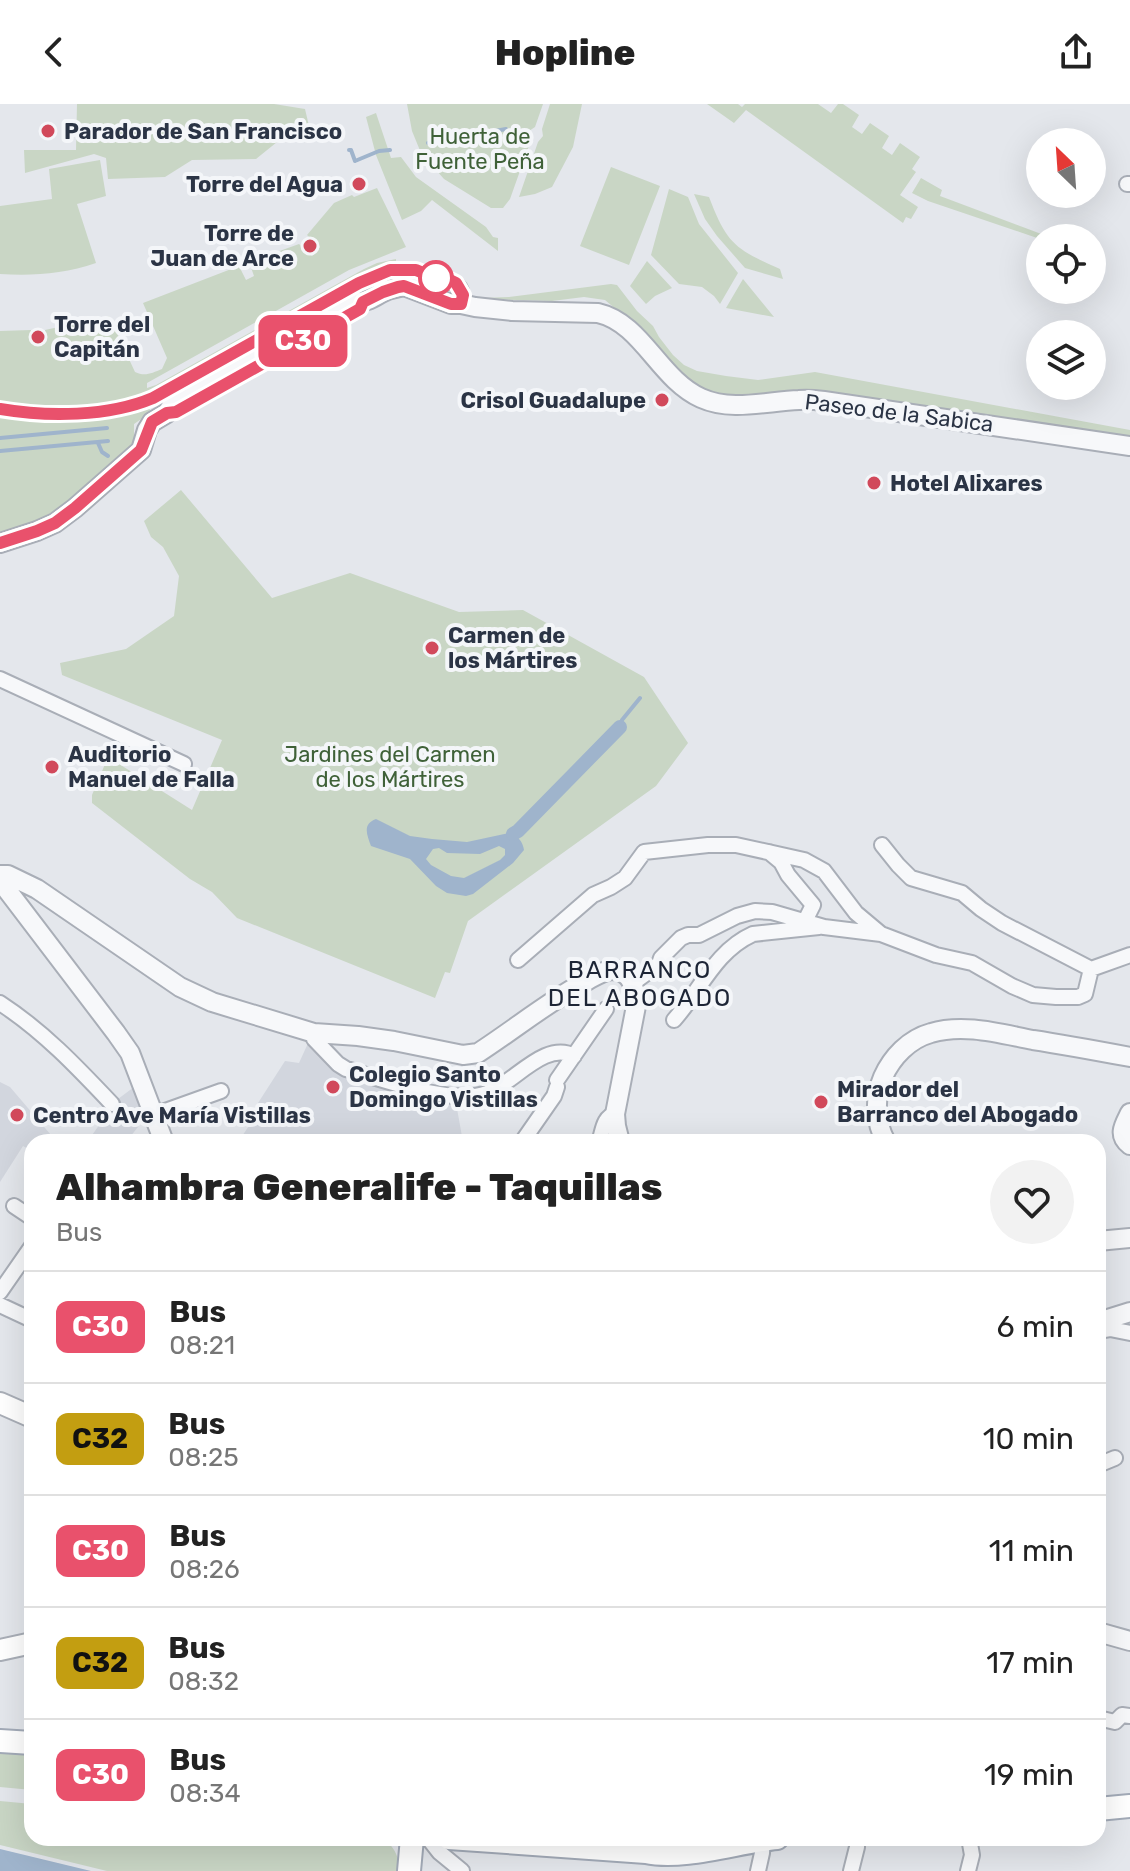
<!DOCTYPE html>
<html lang="en">
<head>
<meta charset="utf-8">
<style>
  :root { --surface:#fff; --page:#f2f2f2; --text:#222; --muted:#767676; --line:#e0e0e0 }
  body { margin:0; font-family:Rubik,sans-serif; background:var(--page); color:var(--text); height:100vh; display:flex; flex-direction:column; font-size:30px; white-space:nowrap }
  * { box-sizing:border-box; margin:0 }
  p { font-size:26px; color:var(--muted) }
  .icon { flex:none; width:44px; height:44px; fill:none; stroke:currentColor; stroke-width:2; stroke-linecap:round; stroke-linejoin:round }
  .map { position:relative; flex:1; overflow:hidden }
  .sheet { position:absolute; left:24px; top:1030px; width:1082px; height:712px; display:flex; flex-direction:column; background:var(--surface); border-radius:24px; box-shadow:0 8px 32px #0002 }
  .sheet>* { flex:none }
  .badge { padding:0 16px; border-radius:12px; font-size:28px; line-height:52px }
  .needle { width:52px; rotate:335deg }
  .buttons { position:absolute; left:1026px; top:24px; display:grid; gap:16px }
  .buttons a { display:grid; place-items:center; width:80px; height:80px; border-radius:50%; background:var(--surface); box-shadow:0 8px 32px #0002; font-size:40px }
  .map>.badge { position:absolute; translate:-50% -50%; box-shadow:0 0 0 4px #fff }
  .round { display:grid; place-items:center; flex:none; width:84px; height:84px; border-radius:42px; background:var(--page) }
  .head { display:flex; align-items:center; justify-content:space-between; height:136px; padding:0 32px }
  h1 { font-size:38px; font-weight:800; line-height:60px }
  ul { padding:0; list-style:none }
  li { display:flex; align-items:center; gap:24px; height:112px; padding:0 32px; border-top:2px solid var(--line) }
  li div { flex:1 }
  li b { display:block; font-size:30px }
  li em { font-style:normal }
  li .badge { min-width:88px; font-weight:700; text-align:center }
  header { display:flex; justify-content:space-between; align-items:center; height:104px; padding:0 32px; background:var(--surface); font-size:36px; font-weight:800 }
  .map>svg:first-child { display:block }
  .built { fill:#d2d6de }
  .green { fill:#c9d6c5 }
  .water { fill:#9fb4cc; fill-rule:evenodd }
  .lines { fill:none; stroke-linecap:round; stroke-linejoin:round }
  .stream { stroke:#9fb4cc; stroke-width:4 }
  .canal { stroke:#9fb4cc; stroke-width:14 }
  .minor-casing { stroke:#a9aeb7; stroke-width:18 }
  .tertiary-casing { stroke:#a9aeb7; stroke-width:22 }
  .secondary-casing { stroke:#a9aeb7; stroke-width:24 }
  .primary-casing { stroke:#a3abb8; stroke-width:26 }
  .minor { stroke:#f7f8fa; stroke-width:14 }
  .tertiary { stroke:#f7f8fa; stroke-width:18 }
  .secondary { stroke:#fff; stroke-width:20 }
  .primary { stroke:#fff; stroke-width:22 }
  .line-casing { stroke:#fff; stroke-width:18 }
  .line { stroke:#e9516c; stroke-width:12 }
  .poi-dot { fill:#d1495b; stroke:#f4f6f9; stroke-width:3 }
  .stop-dot { fill:#fff; stroke:#e9516c; stroke-width:4 }
  .labels { text-anchor:middle; dominant-baseline:central; stroke-width:8; stroke-linejoin:round; paint-order:stroke }
  .poi-label { font-size:22px; font-weight:bold; fill:#2b3445; stroke:#f4f6f9; text-anchor:start }
  .park-label { font-size:22px; fill:#3f6138; stroke:#f4f6f9 }
  .street-label { font-size:22px; fill:#2b3445; stroke:#f4f6f9 }
  .neighbourhood-label { font-size:24px; letter-spacing:2px; fill:#1d2536; stroke:#f4f6f9 }
</style>
</head>
<body>
<header><svg class="icon" aria-label="back" viewBox="0 0 24 24"><path d="M15 5l-7 7 7 7"/></svg>Hopline<svg class="icon" aria-label="share" viewBox="0 0 24 24"><path d="M12 15V3M7 8l5-5 5 5M5 13v7h14v-7"/></svg></header>
<div class="map">
<svg width="1130" height="1767" viewBox="0 0 1130 1767">
  <rect width="100%" height="100%" fill="#e4e7ec"/>
  <path class="built" d="M309,937L339,967L456,999L463,1038H238L253,1016L257,1006L260,1003L258,999L285,957L299,959Z
    M0,978L10,983L57,1038H32V1047L23,1042L0,1078Z
    M134,983L146,1013L126,1038H87L118,995Z"/>
  <path class="green" d="M77,0H274L305,5L309,22L282,34L256,55L192,56L165,73L108,75L106,54L94,50L25,69L24,46H76Z
    M407,0H543L535,23L529,27V32L531,36L510,95L503,104H491L444,75L421,49L412,27Z
    M550,0H582L573,43L552,83L535,90L519,93L538,38L543,32L542,25Z
    M707,0H738L742,3L745,0H818L831,9L838,0H843L859,11L852,23L862,30L870,19L889,32L882,44L892,51L900,39L920,53L912,65L916,68L900,91L918,103L911,115L906,113L903,119L746,6L734,19Z
    M376,9L391,54L401,53L416,73L486,123L493,133L498,134V147L432,96L421,107L402,116L376,51L366,13Z
    M100,56L106,92L77,100L96,159C64,170 33,172 0,170V102L52,95L49,65Z
    M611,63L660,82L629,161L580,142Z
    M921,74L942,86L940,92L1052,134L1040,135L928,97L912,89Z
    M377,84L406,143L349,166L147,279V284L156,281L364,165L377,159L396,155V157L366,167L148,289L150,309L134,320V337L127,348L51,412L38,418L0,431V227L31,226L32,240H44L45,226L109,212L135,268C145,273 152,269 162,265L167,254L143,199L239,162L246,176L254,172L249,158L299,140L312,152L320,143L307,131L334,99L352,91L354,93Z
    M669,85L688,93L699,120L738,169L720,200L714,192L702,183L679,180L651,151Z
    M694,90L709,93C727,140 735,145 780,165L783,175L745,164L717,132L705,115Z
    M647,157L672,184L655,192L646,200L630,182Z
    M743,175L774,213L726,204Z
    M611,180L617,181L637,207L653,222L659,233L673,251L684,261L697,267L726,272L758,276L815,268L1130,326V336L766,294L716,292L692,281L631,218L605,196L584,193L552,197L481,195V194L509,193Z
    M181,386L272,494L350,469L459,508L523,506L644,573L688,639L656,682L468,817L450,869L445,868L435,894L237,814L212,788L190,775L92,699V691L108,653L192,706L222,636L62,571L60,559L126,545L174,512L179,472L163,443L151,433L144,417Z
    M0,1646L32,1649V1686L0,1683Z
    M0,1697L32,1700V1734H384C393,1743 401,1753 398,1767H107L0,1741Z"/>
  <path class="water" d="M376,715L410,732L432,735L467,738L509,729C517,730 523,738 524,746L513,759L473,790L466,792L447,789L436,782L410,755L371,742C367,731 362,720 376,715ZM499,742L505,745V751L500,756L464,774L451,772L431,761L426,755L433,745L439,744L447,749L480,750Z
    M0,1745L91,1767H0Z"/>
  <g class="lines">
    <path class="stream" d="M428,39L506,25
      M349,46H351L355,57L379,47L390,46
      M0,334L107,324
      M98,339L102,348L108,352
      M0,347L108,337
      M620,623L622,616L640,594"/>
    <path class="canal" d="M513,730L518,727L620,623"/>
    <g class="minor-casing">
      <path id="minor" d="M1127,80H1130
        M432,186L440,176C455,176 465,183 461,200
        M0,575L184,660
        M882,741L898,761L911,774L962,789L981,805L1002,819L1091,865L1130,851
        M769,748L781,758L788,771L813,801L805,817
        M518,856L593,791L611,783L625,774L644,748L708,741H736L804,756L824,767L856,809L881,830
        M633,879L659,860L661,854L681,834L688,831H699L737,812L755,807L772,808L824,823L881,830L936,851L972,859L1012,882L1033,891L1056,893H1078L1085,890L1091,865
        M0,899C43,927 77,963 112,1000
        M674,916C700,887 715,847 753,830L819,823
        M314,929V935L338,960L346,965C382,975 453,1002 487,989C514,979 545,936 574,952
        M557,976L606,905
        M154,1011L221,987
        M522,1038L554,992L557,983
        M599,1038C603,1027 603,1013 615,1010
        M14,1102L32,1114
        M0,1188L32,1142
        M0,1201L32,1216
        M1098,1227L1110,1225L1130,1229
        M1098,1361L1115,1354
        M1098,1614L1115,1618L1122,1611L1130,1612
        M428,1734L439,1748L462,1767
        M758,1767L762,1749L763,1735
        M851,1767L857,1743V1734
        M968,1767L972,1751L969,1734"/>
    </g>
    <g class="tertiary-casing">
      <path id="tertiary" d="M404,182L451,200H461L475,203L512,207L598,209C642,219 659,275 701,294C732,308 767,297 799,296C808,295 816,296 824,297L1130,342
        M0,439L37,427L55,419L75,404L141,346L147,326L152,318L167,309L172,301L356,198C368,199 377,190 388,186C396,183 405,182 414,181
        M0,771H8L37,785L180,883L212,898L314,929L358,932L394,937L463,951L478,949C515,925 549,897 588,876C595,872 603,867 611,866C632,865 636,886 636,902L615,1010L616,1022L620,1038
        M0,771L1,778L116,929L130,949L164,1038
        M1130,1009C1124,1021 1117,1031 1130,1041
        M886,1038C875,1018 874,994 883,973C892,953 909,935 931,929C964,919 1001,930 1033,936C1066,941 1098,947 1130,953
        M1098,1137L1130,1134
        M1098,1218L1130,1208
        M1098,1528L1130,1537"/>
    </g>
    <g class="secondary-casing">
      <path id="secondary" d="M0,1299L32,1313
        M0,1546L32,1539"/>
    </g>
    <g class="primary-casing">
      <path id="primary" d="M0,1637L32,1639
        M1098,1705L1130,1702
        M449,1734L646,1748C684,1756 737,1738 777,1734
        M409,1767L412,1734"/>
    </g>
    <use href="#minor" class="minor"/>
    <use href="#tertiary" class="tertiary"/>
    <use href="#secondary" class="secondary"/>
    <use href="#primary" class="primary"/>
  </g>
  <g class="lines">
    <g class="line-casing">
      <path id="line" d="M0,305C47,313 108,313 153,294L359,179L390,166H416L440,176H450L456,179L463,191L461,200H451L404,182L398,183L383,188L363,198L360,205L335,219L176,308L167,309L152,318L141,346L75,404L55,419L37,427L0,439"/>
    </g>
    <use href="#line" class="line"/>
  </g>
  <g class="poi-dot">
    <circle cx="48" cy="27" r="8"/>
    <circle cx="359" cy="80" r="8"/>
    <circle cx="310" cy="142" r="8"/>
    <circle cx="38" cy="233" r="8"/>
    <circle cx="662" cy="296" r="8"/>
    <circle cx="874" cy="379" r="8"/>
    <circle cx="432" cy="544" r="8"/>
    <circle cx="52" cy="663" r="8"/>
    <circle cx="333" cy="983" r="8"/>
    <circle cx="821" cy="998" r="8"/>
    <circle cx="17" cy="1011" r="8"/>
  </g>
  <circle class="stop-dot" cx="436" cy="174" r="16"/>
  <g class="labels">
    <g class="poi-label">
      <text x="64" y="27">Parador de San Francisco</text>
      <text x="343" y="80" text-anchor="end">Torre del Agua</text>
      <text x="294" y="129" text-anchor="end">Torre de<tspan x="294" dy="25">Juan de Arce</tspan></text>
      <text x="54" y="220">Torre del<tspan x="54" dy="25">Capitán</tspan></text>
      <text x="646" y="296" text-anchor="end">Crisol Guadalupe</text>
      <text x="890" y="379">Hotel Alixares</text>
      <text x="448" y="531">Carmen de<tspan x="448" dy="25">los Mártires</tspan></text>
      <text x="68" y="650">Auditorio<tspan x="68" dy="25">Manuel de Falla</tspan></text>
      <text x="349" y="970">Colegio Santo<tspan x="349" dy="25">Domingo Vistillas</tspan></text>
      <text x="837" y="985">Mirador del<tspan x="837" dy="25">Barranco del Abogado</tspan></text>
      <text x="33" y="1011">Centro Ave María Vistillas</text>
    </g>
    <g class="park-label">
      <text x="480" y="32">Huerta de<tspan x="480" dy="25">Fuente Peña</tspan></text>
      <text x="390" y="650">Jardines del Carmen<tspan x="390" dy="25">de los Mártires</tspan></text>
    </g>
    <g class="street-label">
      <text transform="translate(899 309) rotate(7)">Paseo de la Sabica</text>
    </g>
    <g class="neighbourhood-label">
      <text x="640" y="866">BARRANCO<tspan x="640" dy="28">DEL ABOGADO</tspan></text>
    </g>
  </g>
</svg>
<div class="buttons">
<a><svg class="needle" viewBox="-14 -14 28 28"><path d="M0-13l5 13h-10z" fill="#e53935"/><path d="M0 13l5-13h-10z" fill="#767676"/></svg></a>
<a><svg class="icon" aria-label="locate" viewBox="0 0 24 24"><circle cx="12" cy="12" r="6"/><path d="M12 2v4M12 18v4M2 12h4M18 12h4"/></svg></a>
<a><svg class="icon" aria-label="layers" viewBox="0 0 24 24"><path d="M12 4l9 5-9 5-9-5zM3 14l9 5 9-5"/></svg></a>
</div>
<b class="badge" style="left:303px;top:237px;background:#e9516c;color:#fff">C30</b>
<section class="sheet">
<div class="head"><div><h1>Alhambra Generalife - Taquillas</h1><p>Bus</p></div><a class="round"><svg class="icon" aria-label="heart" viewBox="0 0 24 24"><path d="M12 20l-8-8c-3-5 5-10 8-4 3-6 11-1 8 4z"/></svg></a></div>
<ul>
<li><span class="badge" style="background:#e9516c;color:#fff">C30</span><div><b>Bus</b><p>08:21</p></div><em>6 min</em></li>
<li><span class="badge" style="background:#c39e11;color:#111">C32</span><div><b>Bus</b><p>08:25</p></div><em>10 min</em></li>
<li><span class="badge" style="background:#e9516c;color:#fff">C30</span><div><b>Bus</b><p>08:26</p></div><em>11 min</em></li>
<li><span class="badge" style="background:#c39e11;color:#111">C32</span><div><b>Bus</b><p>08:32</p></div><em>17 min</em></li>
<li><span class="badge" style="background:#e9516c;color:#fff">C30</span><div><b>Bus</b><p>08:34</p></div><em>19 min</em></li>
</ul>
</section>
</div>
</body>
</html>
